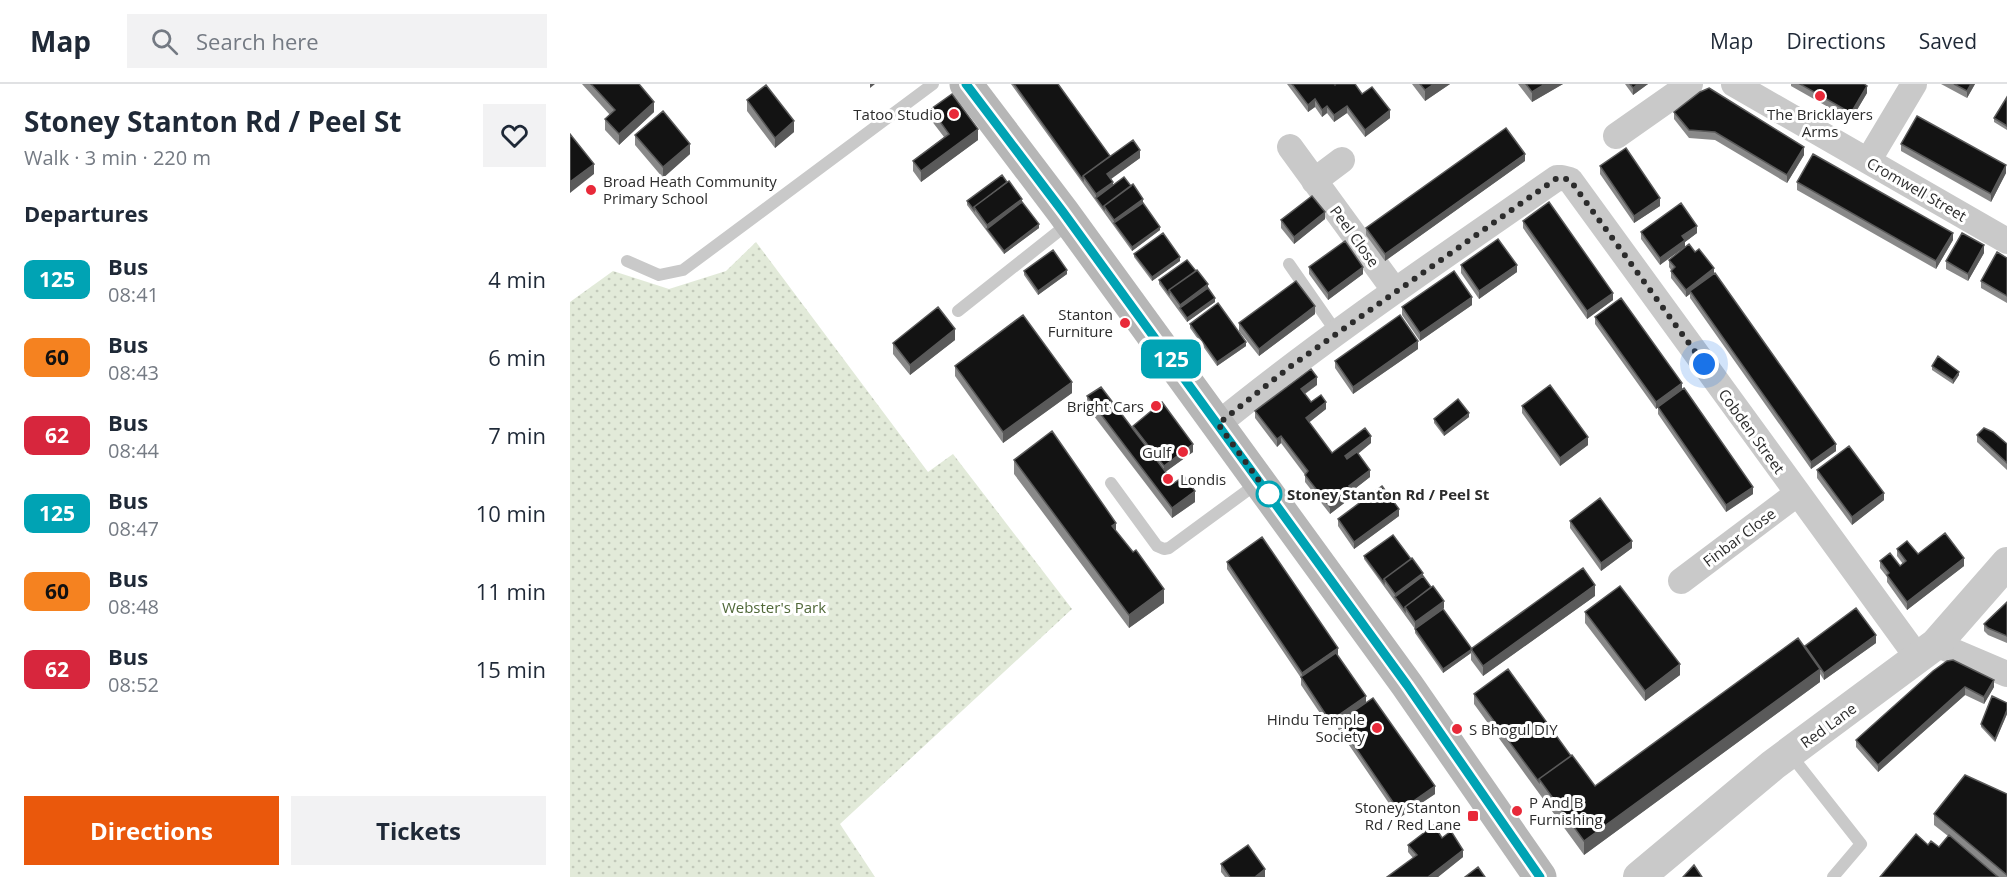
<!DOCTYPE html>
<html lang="en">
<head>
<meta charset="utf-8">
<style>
  :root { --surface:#fff; --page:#f2f2f3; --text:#1f2937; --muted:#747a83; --line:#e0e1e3; --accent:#ea580c }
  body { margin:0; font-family:"Open Sans",sans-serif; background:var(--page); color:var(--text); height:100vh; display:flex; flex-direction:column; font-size:22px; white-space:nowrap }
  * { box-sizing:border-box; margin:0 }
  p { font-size:20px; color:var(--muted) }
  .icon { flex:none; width:33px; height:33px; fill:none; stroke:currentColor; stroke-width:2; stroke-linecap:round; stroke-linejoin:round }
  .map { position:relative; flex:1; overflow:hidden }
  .panel { display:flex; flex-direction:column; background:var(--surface); width:570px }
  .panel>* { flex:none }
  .badge { padding:0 12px; border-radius:9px; font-size:21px; line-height:39px }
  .you { position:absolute; width:30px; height:30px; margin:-15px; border:4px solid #fff; border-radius:50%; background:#1a73e8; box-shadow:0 0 0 9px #1a73e833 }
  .map>.badge { position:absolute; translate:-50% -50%; box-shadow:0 0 0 3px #fff }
  h2 { padding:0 24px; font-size:22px; line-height:54px }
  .round { display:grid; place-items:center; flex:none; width:63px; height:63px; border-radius:0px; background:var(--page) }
  .summary { display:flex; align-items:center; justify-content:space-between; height:102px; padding:0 24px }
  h1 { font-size:28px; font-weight:700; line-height:45px }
  .cta { display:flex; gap:12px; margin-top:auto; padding:12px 24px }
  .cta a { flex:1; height:69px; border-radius:0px; background:var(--accent); color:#fff; font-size:24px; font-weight:700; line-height:69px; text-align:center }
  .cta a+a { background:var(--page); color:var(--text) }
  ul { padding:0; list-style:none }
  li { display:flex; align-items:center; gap:18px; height:78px; padding:0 24px }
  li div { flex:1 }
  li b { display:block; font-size:22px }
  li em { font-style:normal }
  li .badge { min-width:66px; font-weight:700; text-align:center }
  header { display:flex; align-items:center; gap:36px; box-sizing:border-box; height:84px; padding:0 30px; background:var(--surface); border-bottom:2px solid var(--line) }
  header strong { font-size:28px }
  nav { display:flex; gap:33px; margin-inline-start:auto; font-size:21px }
  .search { width:420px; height:54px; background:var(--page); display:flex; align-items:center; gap:15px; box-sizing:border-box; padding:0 21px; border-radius:0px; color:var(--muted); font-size:22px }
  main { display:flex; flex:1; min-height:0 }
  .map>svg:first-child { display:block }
  .park { fill:url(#park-dots) }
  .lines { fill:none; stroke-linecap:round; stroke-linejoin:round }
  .service { stroke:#c9c9c9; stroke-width:12 }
  .minor { stroke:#c9c9c9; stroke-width:26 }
  .tertiary { stroke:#c9c9c9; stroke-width:32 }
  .secondary { stroke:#b6b6b6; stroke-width:33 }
  .wall { fill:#898989 }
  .shaded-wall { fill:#5a5a5a }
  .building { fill:#131313; stroke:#5a5a5a; stroke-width:1.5 }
  .line-casing { stroke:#fff; stroke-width:14 }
  .line { stroke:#00a3b4; stroke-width:9 }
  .walk { stroke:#2c2c2c; stroke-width:6; stroke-dasharray:0 10.8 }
  .poi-dot { fill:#e82939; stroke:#fff; stroke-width:2 }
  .stop-dot { fill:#fff; stroke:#00a3b4; stroke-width:3 }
  .labels { text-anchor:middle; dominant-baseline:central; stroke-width:6; stroke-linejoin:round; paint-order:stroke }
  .poi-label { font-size:15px; fill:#2c2c2c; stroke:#fff; text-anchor:end }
  .street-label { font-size:15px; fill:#2c2c2c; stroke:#fff }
  .stop-label { font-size:15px; font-weight:bold; fill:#2c2c2c; stroke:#fff; text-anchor:start }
  .park-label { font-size:15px; fill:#506839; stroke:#fff }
</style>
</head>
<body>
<header>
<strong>Map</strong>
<div class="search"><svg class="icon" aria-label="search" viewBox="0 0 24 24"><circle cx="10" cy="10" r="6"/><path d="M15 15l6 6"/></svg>Search here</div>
<nav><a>Map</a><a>Directions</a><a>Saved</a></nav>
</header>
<main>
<section class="panel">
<div class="summary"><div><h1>Stoney Stanton Rd / Peel St</h1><p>Walk · 3 min · 220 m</p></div><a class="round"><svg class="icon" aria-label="heart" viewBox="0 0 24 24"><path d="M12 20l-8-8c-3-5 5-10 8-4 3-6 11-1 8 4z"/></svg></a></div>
<h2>Departures</h2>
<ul>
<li><span class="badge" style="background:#00a3b4;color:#fff">125</span><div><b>Bus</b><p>08:41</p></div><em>4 min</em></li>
<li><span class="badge" style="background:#f58220;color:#111">60</span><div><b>Bus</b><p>08:43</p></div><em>6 min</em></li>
<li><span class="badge" style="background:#d7263d;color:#fff">62</span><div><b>Bus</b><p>08:44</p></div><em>7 min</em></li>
<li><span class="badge" style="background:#00a3b4;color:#fff">125</span><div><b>Bus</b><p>08:47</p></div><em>10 min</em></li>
<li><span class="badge" style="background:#f58220;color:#111">60</span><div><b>Bus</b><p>08:48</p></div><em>11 min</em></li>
<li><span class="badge" style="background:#d7263d;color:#fff">62</span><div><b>Bus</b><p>08:52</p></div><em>15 min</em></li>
</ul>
<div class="cta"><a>Directions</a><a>Tickets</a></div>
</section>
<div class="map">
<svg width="1437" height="793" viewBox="0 0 1437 793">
  <defs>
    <pattern id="park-dots" width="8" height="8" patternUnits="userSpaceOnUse" patternTransform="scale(1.5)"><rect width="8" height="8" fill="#e2ead9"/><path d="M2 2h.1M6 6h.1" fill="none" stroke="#c2c9ba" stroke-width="1.8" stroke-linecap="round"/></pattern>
  </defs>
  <rect width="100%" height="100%" fill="#fff"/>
  <path class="park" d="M186,158L358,388L383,370L502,525L270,740L305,793H0V218L43,187L99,205L156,187Z"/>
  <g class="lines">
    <path class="service" d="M57,177L89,191L113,186L363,0
      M719,180L767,249
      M388,227L499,139
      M541,399L587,462L594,465L599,464L689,398
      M1220,670L1291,760L1263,793"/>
    <path class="minor" d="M1164,0L1437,157
      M1046,52L1120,0
      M720,63L825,207
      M1298,77L1344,0
      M744,97L772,76
      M648,340C756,252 872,174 987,94H992L1000,96L1348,574
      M1111,497L1228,409
      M1366,560L1437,590"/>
    <path class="tertiary" d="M1069,793L1203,681L1366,560L1437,479"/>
    <path class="secondary" d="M396,0L493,128L837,601L970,793"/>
  </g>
  <path class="wall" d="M12,0H69L84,28L49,61L35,46V35L40,31Z
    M441,0H488L540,72L570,74L540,95L543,102L573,119L590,146L562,167Z
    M717,0H764L792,10L820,34L795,53L777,29L764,38L757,29L752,33L745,23L738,28Z
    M842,0H880L855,17Z
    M948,0H993L962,18Z
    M1055,0H1078L1063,11Z
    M1221,0H1294L1297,9L1281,36L1221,2Z
    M1371,0H1405L1397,14Z
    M1437,13V46L1424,38V34Z
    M177,16L224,48L205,64L177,27Z
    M361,25L408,56L351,98L343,87V77L374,53L361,36Z
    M1104,28L1234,71L1217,99L1145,56L1119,54L1104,35Z
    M65,51L120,70L93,94L65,61Z
    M1331,60L1436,89L1421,118L1331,67Z
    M955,77L815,177L796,151V144Z
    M1030,82L1090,122L1064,139L1030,90Z
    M1227,98L1383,156L1366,185L1227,106Z
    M397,117L452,118L469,144L434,170L397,121Z
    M755,135L724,160L711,144V136Z
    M953,137L1043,216L1017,235L953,144Z
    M1071,148L1127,149L1115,158L1090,181L1071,155Z
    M1125,168L1144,190L1266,367L1241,385L1120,214V210L1116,213L1101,194V186L1099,183V176Z
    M1414,169L1398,197L1376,185V177Z
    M564,170L610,177L582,197L564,173Z
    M1437,174V219L1411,204V197Z
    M891,181L947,188L909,215L891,189Z
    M739,183L793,190L758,216L739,190Z
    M454,187L497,190L468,211L454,191Z
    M589,196L638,204L645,218L617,238L589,200Z
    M902,221L850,257L832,231V223Z
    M745,230L689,272L669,247V239Z
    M1025,233L1112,306L1183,410L1156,428L1088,330V323L1086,325L1025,240Z
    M620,240L676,262L647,282L620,244Z
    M385,256L340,291L323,270V259Z
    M848,265L783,310L765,284V277Z
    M385,282L502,309L433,359L385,292Z
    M1362,282L1389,291L1383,300L1362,286Z
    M747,301L735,310L741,318L756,325L739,338L762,369L801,359L788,370L800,393L782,407V413L760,430L735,398V391L711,359L707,363L685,334V327Z
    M517,312L563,344V342L623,368L595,388L604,399L625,418L602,434L517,323Z
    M952,322L1018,361L990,382L952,329Z
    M899,333L874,352L864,339V335Z
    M1407,351L1437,360V386L1407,358Z
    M444,376L546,447L594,519L559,544L444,390Z
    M1247,386L1314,416L1282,441L1247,394Z
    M829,432L784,465L768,442V435Z
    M1000,437L1062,464L1031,487L1000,444Z
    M1327,465L1348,470L1394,482L1337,526L1317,498V493L1310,484V477L1330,482L1333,480L1327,472Z
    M794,472L853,492L874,524L868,528L902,565L1025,512L913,592L901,576V569L873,589L845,549V545L794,475Z
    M657,478L796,619L865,710L829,734L768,645V638L760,644L731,601V594L657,485Z
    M1437,518V559L1418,551L1414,547V540Z
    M1015,528L1110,591L1075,617L1015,539Z
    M1306,559L1254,596L1250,590V598L1014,771L904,620V610L1001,672L1025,702L1235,564V562Z
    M1363,587L1424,603L1414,620L1395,611L1308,688L1286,663V656Z
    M1437,619V630L1425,658L1411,643V640Z
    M1437,710V793H1310L1358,761L1369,763L1378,752L1364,741V730Z
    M872,754L893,773L868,793H817L843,774L838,768V761Z
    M651,780L695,792L655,793L651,788Z"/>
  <path class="shaded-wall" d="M300,0H305L300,4Z
    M864,0H880L855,17V6Z
    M975,0H993L962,18V8Z
    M1068,0H1078L1063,11V4Z
    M1401,0H1405L1397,14V7Z
    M1297,2V9L1281,36V29Z
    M745,15V23L738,28V21Z
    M84,18V28L49,61V50Z
    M757,22V29L752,33V26Z
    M777,22V29L764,38V31Z
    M820,26V34L795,53V46Z
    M224,37V48L205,64V54Z
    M408,45V56L351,98V87Z
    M120,60V70L93,94V83Z
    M1234,63V71L1217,99V91Z
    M570,66V74L537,98V90Z
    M955,70V77L815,177V170Z
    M24,80V90L0,109V98Z
    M1436,81V89L1421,118V110Z
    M543,98V106L526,114V110Z
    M1090,114V122L1064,139V132Z
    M452,115V122L417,145V141Z
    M573,115V122L544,139V136Z
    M755,128V135L724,160V153Z
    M469,140V144L434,170V167Z
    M1127,142V149L1115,158V163L1090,181V174L1112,152Z
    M590,143V146L562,167V163Z
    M1383,149V156L1366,185V177Z
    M1414,161V169L1398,197V190Z
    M610,173V177L582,197V193Z
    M947,181V188L909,215V207Z
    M793,183V190L758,216V209Z
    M1144,184V191L1120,207V210L1116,213V206Z
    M497,186V190L468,211V207Z
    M638,200V207L610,224V221Z
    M1043,209V216L1017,235V227Z
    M902,213V221L850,257V249Z
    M645,214V218L617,238V234Z
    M745,222V230L689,272V265Z
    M385,245V256L340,291V281Z
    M848,257V265L783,310V303Z
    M676,258V262L647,282V278Z
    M1389,288V291L1383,300V296Z
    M747,293V301L731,312V305Z
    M502,298V309L433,359V348Z
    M1112,299V306L1086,325V318Z
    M756,318V325L736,341V334Z
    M899,329V333L874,352V349Z
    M711,352V359L707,363V355Z
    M801,352V359L775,380V372Z
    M1018,353V361L990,382V374Z
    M623,360V368L594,389V382Z
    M1266,360V367L1241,385V378Z
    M800,386V393L782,407V413L760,430V423L779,402Z
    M1183,403V410L1156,428V421Z
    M625,407V418L602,434V424Z
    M1314,409V416L1282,441V433Z
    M829,425V432L784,465V458Z
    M546,439V453L542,442Z
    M1062,457V464L1031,487V479Z
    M1394,474V482L1337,526V518Z
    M853,489V496L825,513V510Z
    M1025,501V512L913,592V582Z
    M594,505V519L559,544V531Z
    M874,517V524L845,545V538Z
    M1306,551V559L1254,596V589Z
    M768,564V571L732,596V589Z
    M901,565V569L873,589V585Z
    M1110,580V591L1075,617V607Z
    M1250,585V598L1014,771V757Z
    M1424,596V603L1414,620V613Z
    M1395,603V611L1308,688V681Z
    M796,612V619L760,644V637Z
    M1437,626V630L1425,658V655Z
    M865,702V710L829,734V727Z
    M893,766V773L868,793H858Z
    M695,785V793H685Z"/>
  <path class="building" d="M21,0H69L84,18L49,50L35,35L45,26Z
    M444,0H488L540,72L513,92V96Z
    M722,0H764L765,1L766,0H785L792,10L802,3L820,26L795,46L777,22L764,31L757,22L752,26L745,15L738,21Z
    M850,0H864L855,6Z
    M956,0H975L962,8Z
    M1060,0H1068L1063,4Z
    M1230,0H1294L1297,2L1281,29Z
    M1384,0H1401L1397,7Z
    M196,1L224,37L205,54L177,16Z
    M1139,4L1234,63L1217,91L1145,48L1119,46L1104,28L1130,8Z
    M382,10L408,45L351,87L343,77L379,50L361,25Z
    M1437,13V42L1424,34Z
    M93,27L120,60L93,83L65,51Z
    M1347,32L1436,81L1421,110L1331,60Z
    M936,44L955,70L815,170L796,144Z
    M0,50L24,80L0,98Z
    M563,56L570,66L537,90L543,98L526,110L513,92Z
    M1056,64L1090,114L1064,132L1030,82Z
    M1243,70L1383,149L1366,177L1227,98Z
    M432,91L437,98L404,123V126L397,117Z
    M554,93L561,102L534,122V125L526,114Z
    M439,97L452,115L417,141L404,123Z
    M563,100L573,115L544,136L534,122Z
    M742,112L755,128L724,153L711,136Z
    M452,118L469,140L434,167L417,145Z
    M979,118L1043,209L1017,227L953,137Z
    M573,119L590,143L562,163L544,139Z
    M1111,119L1127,142L1112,152L1115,156L1090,174L1071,148Z
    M593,149L610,173L582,193L564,170Z
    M1392,149L1414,161L1398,190L1376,177Z
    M928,155L947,181L909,207L891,181Z
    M775,157L793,183L758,209L739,183Z
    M1119,160L1125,168L1129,165L1144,184L1116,206L1101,187L1105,183L1099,176Z
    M483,166L497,186L468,207L454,187Z
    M1427,168L1437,174V212L1411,197Z
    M617,176L626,187L599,206V210L589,196Z
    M627,186L638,200L610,221L599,206Z
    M884,187L902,213L850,249L832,223Z
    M1145,189L1266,360L1241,378L1120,207Z
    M726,197L745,222L689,265L669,239Z
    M638,204L645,214L617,234L610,224Z
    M1051,214L1112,299L1086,318L1025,233Z
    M648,219L676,258L647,278L620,240Z
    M368,223L385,245L340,281L323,259Z
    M453,231L502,298L433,348L385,282Z
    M830,231L848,257L783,303L765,277Z
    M1368,272L1389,288L1383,296L1362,282Z
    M741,285L747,293L731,305L741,318L751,311L756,318L736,334L762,369L795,344L801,352L775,372L777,375L787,368L800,386L779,402L782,406L760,423L735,391L738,387L711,352L707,355L685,327Z
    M980,301L1018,353L990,374L952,322Z
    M531,303L604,399L614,392L625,407L602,424L517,312Z
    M1114,304L1183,403L1156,421L1088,323Z
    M888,315L899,329L874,349L864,335Z
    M592,318L623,360L594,382L563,342Z
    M1414,344L1423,348L1437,360V379L1407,351Z
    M482,347L546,439L542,442L563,468L566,466L594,505L559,531L444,376Z
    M1279,362L1314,409L1282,433L1247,386Z
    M812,402L829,425L784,458L768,435Z
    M1030,414L1062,457L1031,479L1000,437Z
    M1375,449L1394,474L1337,518L1317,491L1319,489L1310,477L1320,469L1330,482L1336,477L1327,465L1337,457L1348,470Z
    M823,451L841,475L814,495V499L794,472Z
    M692,453L768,564L732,589L657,478Z
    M842,474L853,489L825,510L814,495Z
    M1013,484L1025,501L913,582L901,565Z
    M853,492L861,503L835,523V527L825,513Z
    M863,502L874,517L845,538L835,523Z
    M1050,502L1110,580L1075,607L1015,528Z
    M1437,518V552L1418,544L1414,540Z
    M1286,524L1306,551L1254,589L1235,562Z
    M873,525L902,565L873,585L845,545Z
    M1228,554L1250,585L1014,757L969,695L1002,671L1025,702Z
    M766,569L796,612L760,637L731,593Z
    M1383,576L1424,596L1414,613L1395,603L1308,681L1286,656L1363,587L1377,577Z
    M938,585L1001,672L969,695V698L904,610Z
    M1422,612L1437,619V626L1425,655L1411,640Z
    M803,614L865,702L829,727L768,638Z
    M1395,691L1437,710V791L1364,730Z
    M864,741L872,754L881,747L893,766L858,793H817L847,771L838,761Z
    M1346,750L1358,761L1361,757L1369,763L1379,751L1428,793H1310Z
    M678,761L695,785L685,793H660L651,780Z
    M1124,781L1132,793H1113Z
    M908,783L915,793H895Z"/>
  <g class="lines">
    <g class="line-casing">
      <path id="line" d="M396,0L493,128L837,601L970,793"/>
    </g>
    <use href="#line" class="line"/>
    <path class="walk" d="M699,410L703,416L648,340L721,282L987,94H992L1000,96L1134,280"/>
  </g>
  <g class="poi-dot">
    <circle cx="1250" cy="12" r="6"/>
    <circle cx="384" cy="30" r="6"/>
    <circle cx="21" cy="106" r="6"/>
    <circle cx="555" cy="239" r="6"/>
    <circle cx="586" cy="322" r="6"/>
    <circle cx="613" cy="368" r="6"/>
    <circle cx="598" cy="395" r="6"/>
    <circle cx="807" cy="644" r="6"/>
    <circle cx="887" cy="645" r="6"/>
    <circle cx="947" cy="727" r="6"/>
    <rect x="897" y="726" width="12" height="12" rx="3"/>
  </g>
  <circle class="stop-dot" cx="699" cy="410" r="12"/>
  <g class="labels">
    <g class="poi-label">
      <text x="372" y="30">Tatoo Studio</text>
      <text x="1250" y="30" text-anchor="middle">The Bricklayers<tspan x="1250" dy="17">Arms</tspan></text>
      <text x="33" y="97" text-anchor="start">Broad Heath Community<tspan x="33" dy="17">Primary School</tspan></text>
      <text x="543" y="230">Stanton<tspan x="543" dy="17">Furniture</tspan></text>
      <text x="574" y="322">Bright Cars</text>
      <text x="601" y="368">Gulf</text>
      <text x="610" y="395" text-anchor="start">Londis</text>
      <text x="795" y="635">Hindu Temple<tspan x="795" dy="17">Society</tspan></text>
      <text x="899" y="645" text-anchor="start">S Bhogul DIY</text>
      <text x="959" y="718" text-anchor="start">P And B<tspan x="959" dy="17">Furnishing</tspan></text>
      <text x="891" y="723">Stoney Stanton<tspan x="891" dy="17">Rd / Red Lane</tspan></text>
    </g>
    <g class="street-label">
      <text transform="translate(1347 105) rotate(30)">Cromwell Street</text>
      <text transform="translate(785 152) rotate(54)">Peel Close</text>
      <text transform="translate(1182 347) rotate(54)">Cobden Street</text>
      <text transform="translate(1169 453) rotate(-37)">Finbar Close</text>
      <text transform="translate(1258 641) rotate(-36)">Red Lane</text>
    </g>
    <g class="stop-label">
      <text x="717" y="410">Stoney Stanton Rd / Peel St</text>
    </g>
    <g class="park-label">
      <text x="204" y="523">Webster's Park</text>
    </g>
  </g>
</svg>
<div class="you" style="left:1134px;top:280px"></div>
<b class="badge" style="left:601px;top:275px;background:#00a3b4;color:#fff">125</b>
</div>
</main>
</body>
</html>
